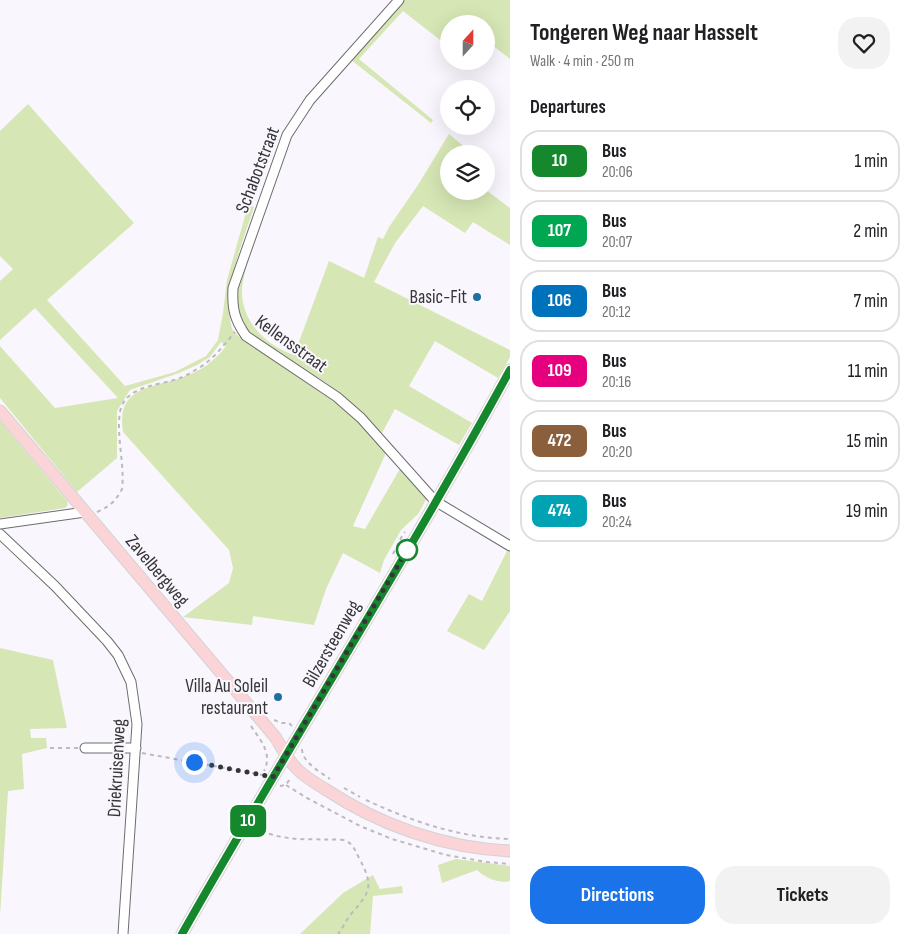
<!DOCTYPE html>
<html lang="en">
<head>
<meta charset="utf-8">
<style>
  :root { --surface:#fff; --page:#f2f2f2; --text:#202124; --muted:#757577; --line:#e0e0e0; --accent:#1a73e8 }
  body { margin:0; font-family:"Sofia Sans Condensed",sans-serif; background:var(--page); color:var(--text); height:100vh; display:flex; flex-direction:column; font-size:19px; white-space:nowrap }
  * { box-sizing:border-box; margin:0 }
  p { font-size:16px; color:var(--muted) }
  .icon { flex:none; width:28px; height:28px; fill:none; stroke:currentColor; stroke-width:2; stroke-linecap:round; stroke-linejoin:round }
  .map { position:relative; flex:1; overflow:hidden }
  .sheet { display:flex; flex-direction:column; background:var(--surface); width:400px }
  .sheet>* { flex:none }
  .badge { padding:0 10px; border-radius:8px; font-size:18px; line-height:32px }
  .needle { width:32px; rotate:21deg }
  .fabs { position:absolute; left:440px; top:15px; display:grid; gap:10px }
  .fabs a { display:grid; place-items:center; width:55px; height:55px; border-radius:50%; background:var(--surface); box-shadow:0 5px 20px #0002; font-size:25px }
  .you { position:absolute; width:25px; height:25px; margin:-12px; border:4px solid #fff; border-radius:50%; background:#1a73e8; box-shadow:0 0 0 8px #1a73e833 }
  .map>.badge { position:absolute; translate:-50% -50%; box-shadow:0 0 0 2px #fff }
  h2 { padding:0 20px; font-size:19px; line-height:45px }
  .round { display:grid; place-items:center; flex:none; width:52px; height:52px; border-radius:20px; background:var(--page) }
  .overview { display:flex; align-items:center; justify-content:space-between; height:85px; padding:0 20px }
  h1 { font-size:24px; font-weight:700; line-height:38px }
  .action { display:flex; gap:10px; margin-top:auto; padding:10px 20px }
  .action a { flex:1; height:58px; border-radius:20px; background:var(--accent); color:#fff; font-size:20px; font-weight:700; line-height:58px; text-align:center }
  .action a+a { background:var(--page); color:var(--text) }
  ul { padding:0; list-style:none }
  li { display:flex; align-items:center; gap:15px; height:62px; margin:0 10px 8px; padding:0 10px; border:2px solid var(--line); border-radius:20px }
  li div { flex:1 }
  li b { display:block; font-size:19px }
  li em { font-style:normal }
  li .badge { min-width:55px; font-weight:700; text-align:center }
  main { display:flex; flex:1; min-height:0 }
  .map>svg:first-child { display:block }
  .green { fill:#d6e6b4 }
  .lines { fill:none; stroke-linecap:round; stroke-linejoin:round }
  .minor-casing { stroke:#6d6c71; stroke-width:11 }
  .major-casing { stroke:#d3d3d3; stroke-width:13 }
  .path { stroke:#bbbabf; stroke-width:2; stroke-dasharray:4 4; stroke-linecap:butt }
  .minor { stroke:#fff; stroke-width:9 }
  .major { stroke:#fbd4d8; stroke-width:11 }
  .line-casing { stroke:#fff; stroke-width:11 }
  .line { stroke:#15882e; stroke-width:8 }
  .walk { stroke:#363638; stroke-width:5; stroke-dasharray:0 9 }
  .poi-dot { fill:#1f70a1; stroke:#f9f7fd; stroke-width:2 }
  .stop-dot { fill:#fff; stroke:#15882e; stroke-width:2.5 }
  .labels { text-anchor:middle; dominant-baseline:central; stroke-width:4; stroke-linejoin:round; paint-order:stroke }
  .street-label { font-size:19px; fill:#363638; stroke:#f9f7fd }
  .poi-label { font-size:19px; fill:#363638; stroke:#f9f7fd; text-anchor:end }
</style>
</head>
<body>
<main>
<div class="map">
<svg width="510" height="934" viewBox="0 0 510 934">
  <rect width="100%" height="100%" fill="#f9f7fd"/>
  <path class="green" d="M403,0H510V59L488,42L486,43V24H449V47L403,11L359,59L433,120L431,123L350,59Z
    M28,104L134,223L47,300L125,386L175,372L206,356L218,340L223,313L227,280L248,205L254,207C242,245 222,288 232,329L238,336L351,413L386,453L353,526L365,529L401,467L427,498L418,514L401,530L384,560L380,573L343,553L326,589L314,625L253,616L252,625L183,617L229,583L233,568L229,550L123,432C122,424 121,413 125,405C135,385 164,385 183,377C201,371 215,361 226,346L221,342L210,357L197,365L179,373L130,390L117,411V458L77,492L0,398V346L55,408L118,398L35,308L0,340V281L13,269L0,256V131Z
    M449,134L473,154H449V191H486V190L510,208V245L473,222L465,233L423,206L395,243L374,282L510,350V357L498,378L435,341L409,386L472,423L459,445L395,409L382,433L350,402L325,382L253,339L237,315L234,297L250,254C247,265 243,277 242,289C241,321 265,345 294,355L329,261L364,278L378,237L383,239L389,227L418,185Z
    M0,421L67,501L68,505L65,508L0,518Z
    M508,549L510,550V611L484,650L447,631L469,594L482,601Z
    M0,648L53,660L67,728L30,729L31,738H46L47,748L22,754L24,789L8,791L0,916Z
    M456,859L510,866V881C499,884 485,878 477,870L442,883L438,865Z
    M373,875L380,889L402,886L403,893L373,896L370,934H300L343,893Z"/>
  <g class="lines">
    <g class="minor-casing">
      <path id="minor" d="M399,0L310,100L287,135L233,288C232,308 234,319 246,336L337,397L361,418L435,501L510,546
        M0,524L85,512
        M0,534L55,586L107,641L118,655L131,682L137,724L123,934
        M85,748H136"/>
    </g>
    <g class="major-casing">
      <path id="major" d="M0,411L276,738C282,749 288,760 297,769C305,777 315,783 325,789C379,825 444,848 510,851
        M182,934C289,745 406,561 510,370"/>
    </g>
    <path class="path" d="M97,512C109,507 116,501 122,489C125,465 116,435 120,412C125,385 159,386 180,378C185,376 191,373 197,369C213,360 223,346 235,332
      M393,554L403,534L405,532
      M274,720L282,723H289L292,726
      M251,726C260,740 273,753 264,771
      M50,748H78
      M302,749C302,762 320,772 330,779
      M142,753L263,775
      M286,785L307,798L360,826L392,839L446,855L487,862L510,864
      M280,786L286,785L291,777
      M344,788L360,797
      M366,800C411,821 460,838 510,839
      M254,828C286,843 311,838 345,840C353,844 355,850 359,858C374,886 371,891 351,914C346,920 343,928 338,934"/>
    <use href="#minor" class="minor"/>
    <use href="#major" class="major"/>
  </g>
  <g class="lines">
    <g class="line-casing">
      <path id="line" d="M182,934C289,745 406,561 510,370"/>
    </g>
    <use href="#line" class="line"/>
    <path class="walk" d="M194,762L273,777L407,550"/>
  </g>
  <g class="poi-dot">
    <circle cx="477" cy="297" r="5"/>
    <circle cx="278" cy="697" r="5"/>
  </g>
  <circle class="stop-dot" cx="407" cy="550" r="10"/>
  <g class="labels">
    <g class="street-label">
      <text transform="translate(258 170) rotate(-69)">Schabotstraat</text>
      <text transform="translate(291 344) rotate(36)">Kellensstraat</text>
      <text transform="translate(157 571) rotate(50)">Zavelbergweg</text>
      <text transform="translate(332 644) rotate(-60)">Bilzersteenweg</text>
      <text transform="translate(117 768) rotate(-87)">Driekruisenweg</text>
    </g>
    <g class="poi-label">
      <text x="467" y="297">Basic-Fit</text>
      <text x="268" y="686">Villa Au Soleil<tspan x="268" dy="22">restaurant</tspan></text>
    </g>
  </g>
</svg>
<div class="fabs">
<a><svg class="needle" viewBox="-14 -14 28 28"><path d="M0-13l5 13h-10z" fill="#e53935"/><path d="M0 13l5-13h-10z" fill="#757577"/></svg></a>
<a><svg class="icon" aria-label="locate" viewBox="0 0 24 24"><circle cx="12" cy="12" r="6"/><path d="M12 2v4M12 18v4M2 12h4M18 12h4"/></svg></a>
<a><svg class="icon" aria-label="layers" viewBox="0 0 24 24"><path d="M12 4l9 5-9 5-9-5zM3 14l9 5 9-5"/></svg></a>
</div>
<div class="you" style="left:194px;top:762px"></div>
<b class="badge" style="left:248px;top:821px;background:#15882e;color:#fff">10</b>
</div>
<section class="sheet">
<div class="overview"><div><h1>Tongeren Weg naar Hasselt</h1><p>Walk · 4 min · 250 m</p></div><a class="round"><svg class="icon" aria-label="heart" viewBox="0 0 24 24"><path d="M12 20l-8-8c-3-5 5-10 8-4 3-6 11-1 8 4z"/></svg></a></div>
<h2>Departures</h2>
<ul>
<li><span class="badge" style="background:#15882e;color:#fff">10</span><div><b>Bus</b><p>20:06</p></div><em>1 min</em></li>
<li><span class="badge" style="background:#00a651;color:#fff">107</span><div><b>Bus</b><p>20:07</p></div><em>2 min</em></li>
<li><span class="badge" style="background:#0072bc;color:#fff">106</span><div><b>Bus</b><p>20:12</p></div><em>7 min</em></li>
<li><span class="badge" style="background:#e6007e;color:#fff">109</span><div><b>Bus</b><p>20:16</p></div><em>11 min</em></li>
<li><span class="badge" style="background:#8b5e3c;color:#fff">472</span><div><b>Bus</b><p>20:20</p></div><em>15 min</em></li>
<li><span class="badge" style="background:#00a3b4;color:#fff">474</span><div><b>Bus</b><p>20:24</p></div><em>19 min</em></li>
</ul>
<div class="action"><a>Directions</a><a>Tickets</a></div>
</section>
</main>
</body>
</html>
